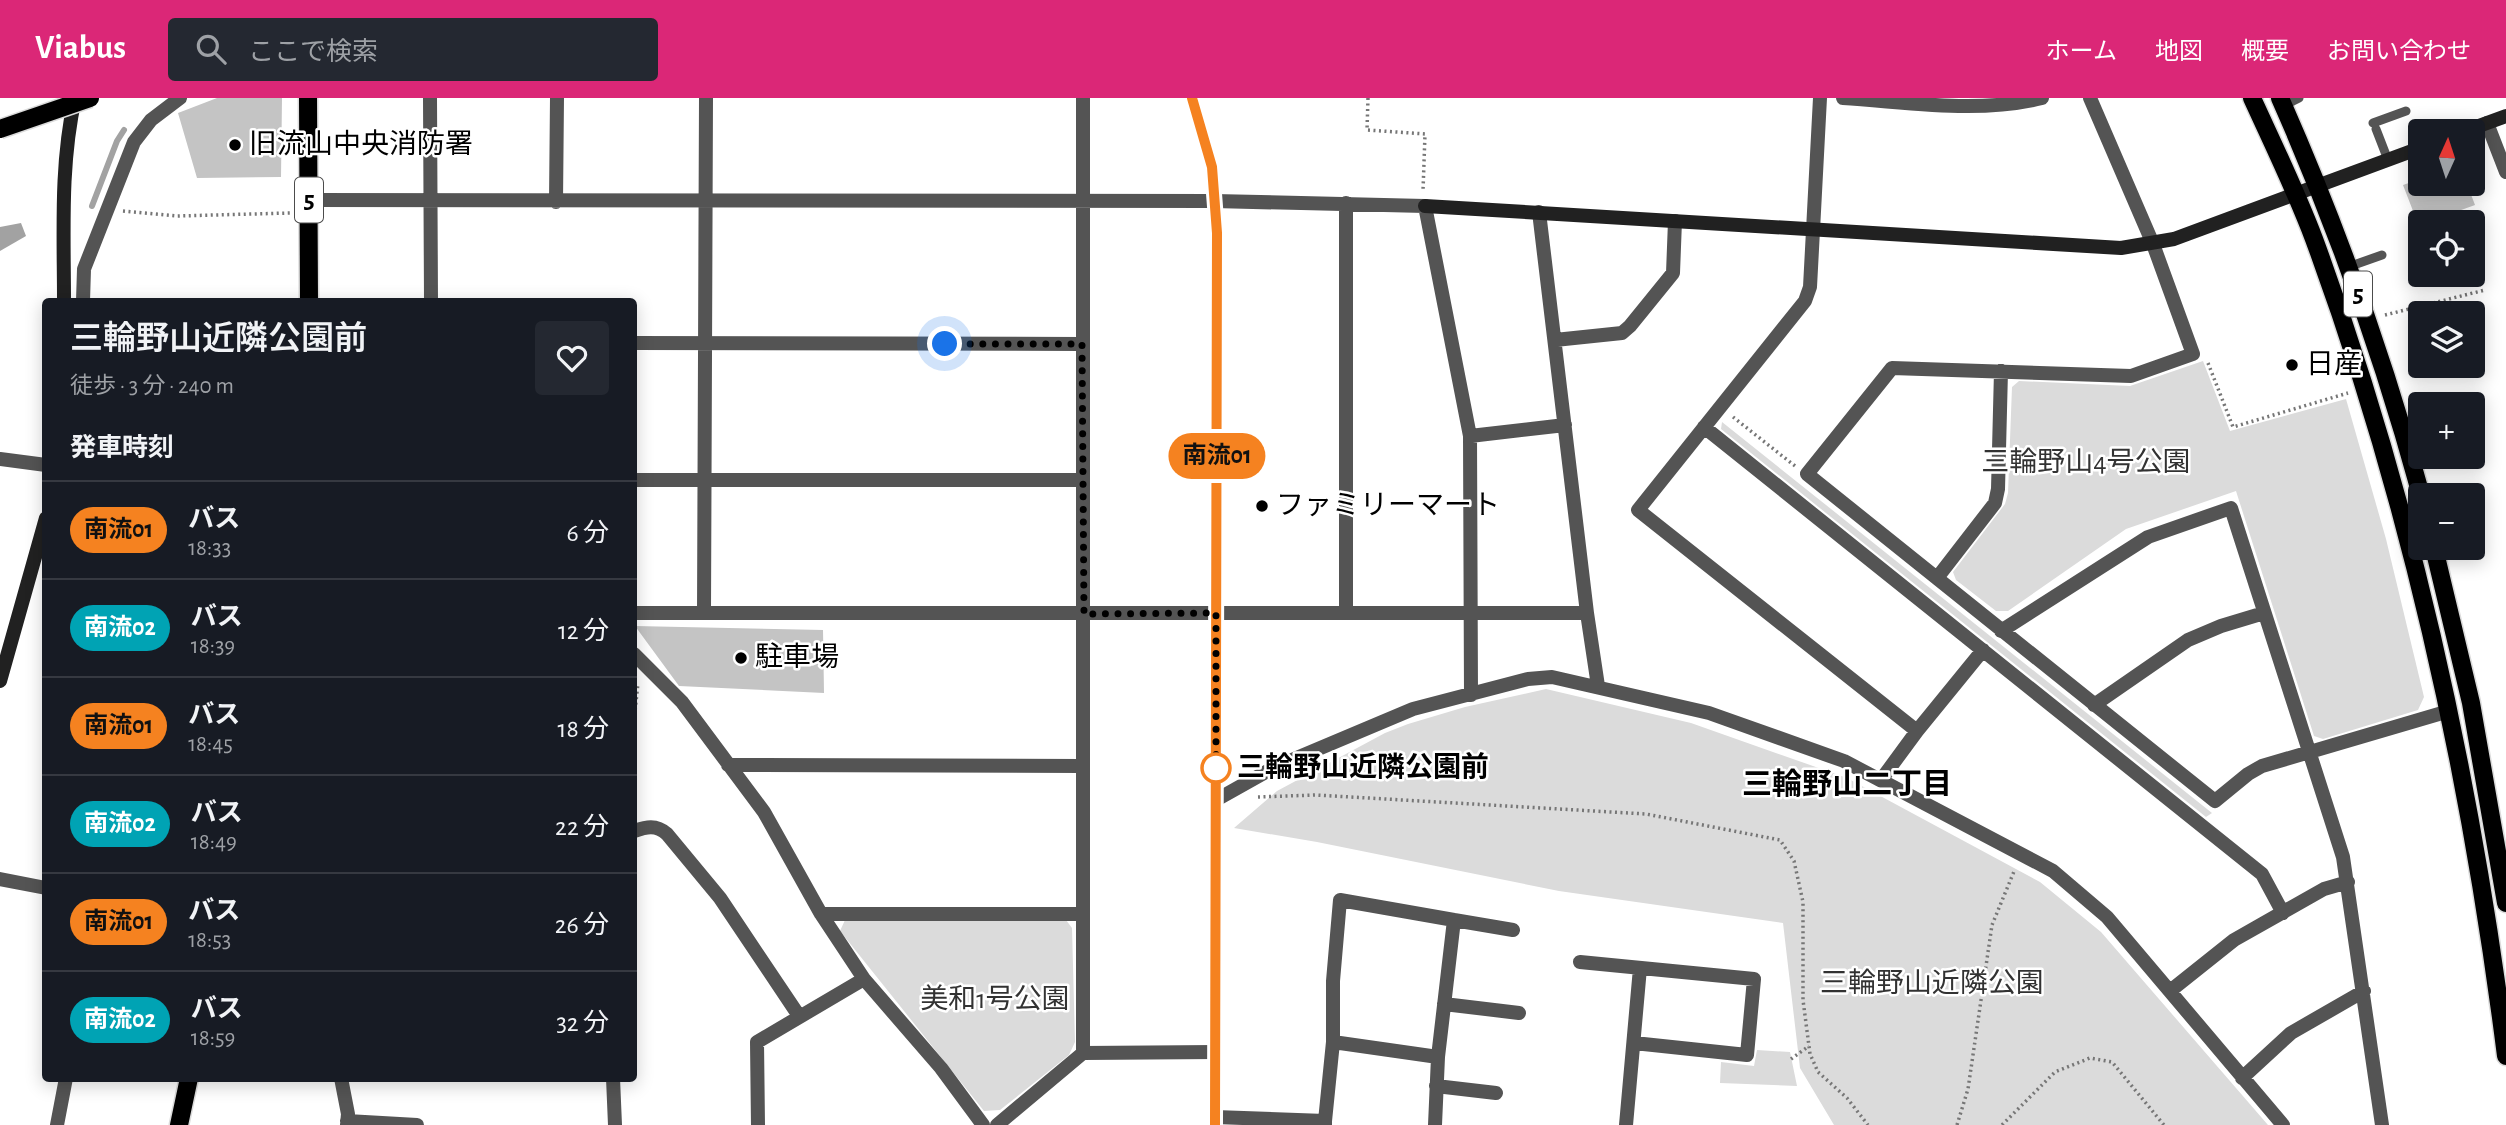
<!DOCTYPE html>
<html lang="ja">
<head>
<meta charset="utf-8">
<style>
  :root { --surface:#171b24; --page:#242831; --text:#f1f3f6; --muted:#9ea1a6; --line:#363941; --accent:#db2777 }
  body { margin:0; font-family:"Alegreya Sans","Noto Sans JP",sans-serif; background:var(--page); color:var(--text); height:100vh; display:flex; flex-direction:column; font-size:26px; white-space:nowrap }
  * { box-sizing:border-box; margin:0 }
  p { font-size:23px; color:var(--muted) }
  .icon { flex:none; width:38px; height:38px; fill:none; stroke:currentColor; stroke-width:2; stroke-linecap:round; stroke-linejoin:round }
  .map { position:relative; flex:1; overflow:hidden }
  .panel { position:absolute; left:42px; top:200px; width:595px; height:784px; display:flex; flex-direction:column; background:var(--surface); border-radius:7px; box-shadow:0 4px 18px #0003 }
  .panel>* { flex:none }
  .badge { padding:0 14px; border-radius:23px; font-size:24px; line-height:46px }
  .needle { width:46px; rotate:3deg }
  .tools { position:absolute; left:2408px; top:21px; display:grid; gap:14px }
  .tools a { display:grid; place-items:center; width:77px; height:77px; border-radius:7px; background:var(--surface); box-shadow:0 4px 18px #0003; font-size:35px }
  .you { position:absolute; width:35px; height:35px; margin:-18px; border:5px solid #fff; border-radius:50%; background:#1a73e8; box-shadow:0 0 0 10px #1a73e833 }
  .map>.badge { position:absolute; translate:-50% -50%; box-shadow:0 0 0 4px #fff }
  h2 { padding:0 28px; font-size:26px; line-height:63px }
  .round { display:grid; place-items:center; flex:none; width:74px; height:74px; border-radius:7px; background:var(--page) }
  .headline { display:flex; align-items:center; justify-content:space-between; height:119px; padding:0 28px }
  h1 { font-size:33px; font-weight:600; line-height:52px }
  ul { padding:0; list-style:none }
  li { display:flex; align-items:center; gap:21px; height:98px; padding:0 28px; border-top:2px solid var(--line) }
  li div { flex:1 }
  li b { display:block; font-size:26px }
  li em { font-style:normal }
  li .badge { min-width:77px; font-weight:700; text-align:center }
  header { display:flex; align-items:center; gap:42px; box-sizing:border-box; height:98px; padding:0 35px; background:var(--accent); color:#fff }
  header strong { font-size:33px }
  nav { display:flex; gap:38px; margin-inline-start:auto; font-size:24px }
  .search { width:490px; height:63px; background:var(--page); display:flex; align-items:center; gap:18px; box-sizing:border-box; padding:0 24px; border-radius:7px; color:var(--muted); font-size:26px }
  .map>svg:first-child { display:block }
  .green { fill:#dbdbdb }
  .water { fill:#a2a2a2 }
  .lines { fill:none; stroke-linecap:round; stroke-linejoin:round }
  .stream { stroke:#a2a2a2; stroke-width:6 }
  .building { fill:#c4c4c4 }
  .primary-casing { stroke:#dbdbdb; stroke-width:21 }
  .path { stroke:#767676; stroke-width:3.5; stroke-dasharray:2 3.5; stroke-linecap:butt }
  .lane { stroke:#545454; stroke-width:9 }
  .street { stroke:#545454; stroke-width:14 }
  .secondary { stroke:#212121; stroke-width:14 }
  .primary { stroke:#000; stroke-width:18 }
  .primary-bridge-casing { stroke:#dbdbdb; stroke-width:21; stroke-linecap:butt }
  .primary-bridge { stroke:#000; stroke-width:18 }
  .line-casing { stroke:#fff; stroke-width:16 }
  .line { stroke:#f58220; stroke-width:10 }
  .walk { stroke:#000; stroke-width:7; stroke-dasharray:0 12.6 }
  .poi-dot { fill:#000; stroke:#fff; stroke-width:2.5 }
  .stop-dot { fill:#fff; stroke:#f58220; stroke-width:3.5 }
  .labels { text-anchor:middle; dominant-baseline:central; stroke-width:5; stroke-linejoin:round; paint-order:stroke }
  .shield { fill:#fff; stroke:#4c4c4c; stroke-width:2 }
  .shield-label { font-size:26px; font-weight:bold; fill:#000 }
  .poi-label { font-size:28px; fill:#000; stroke:#fff; text-anchor:start }
  .park-label { font-size:28px; fill:#323232; stroke:#fff }
  .stop-label { font-size:28px; font-weight:bold; fill:#000; stroke:#fff; text-anchor:start }
  .neighbourhood-label { font-size:30px; font-weight:bold; fill:#000; stroke:#fff }
</style>
</head>
<body>
<header>
<strong>Viabus</strong>
<div class="search"><svg class="icon" aria-label="search" viewBox="0 0 24 24"><circle cx="10" cy="10" r="6"/><path d="M15 15l6 6"/></svg>ここで検索</div>
<nav><a>ホーム</a><a>地図</a><a>概要</a><a>お問い合わせ</a></nav>
</header>
<div class="map">
<svg width="2506" height="1027" viewBox="0 0 2506 1027">
  <rect width="100%" height="100%" fill="#fff"/>
  <path class="green" d="M2203,263L2230,333L2346,301L2386,441L2424,599L2418,612L2323,641L2314,638L2236,393L2126,431L2008,513H1996L1956,482L1953,474L2005,406L2008,395L2012,289L2019,283L2130,288Z
    M1722,324L2212,715L2206,719L1721,331Z
    M1546,591L1691,625L1847,680L2040,784L2101,834L2268,1027H1834L1800,970L1783,825L1559,793L1317,744L1234,730L1277,693L1385,635L1408,626L1465,609Z
    M845,822H1066L1072,830L1075,944L1069,957L1000,1012L984,1013L840,833Z
    M1757,952L1790,954L1797,988L1720,985L1721,964L1754,968Z"/>
  <path class="water" d="M21,125L26,138L0,153V129Z"/>
  <g class="lines">
    <path class="stream" d="M92,108L117,43L124,32"/>
  </g>
  <path class="building" d="M217,0H282L281,79L197,80L178,15Z
    M2420,81V86H2467L2475,107L2428,124H2420V131L2403,87Z
    M635,528L823,532L824,595L679,588Z"/>
  <g class="lines">
    <g class="primary-casing">
      <path id="primary" d="M308,0L309,203
        M2252,0C2273,46 2296,93 2314,141C2411,404 2471,680 2506,958
        M2280,0C2337,129 2384,261 2421,397
        M2434,450L2471,605L2506,805
        M179,1027L189,980"/>
    </g>
    <path class="path" d="M1368,0L1367,32L1425,36L1423,93
      M123,113L177,118L290,115
      M2385,217L2485,192
      M2208,265L2233,329L2348,295
      M1733,319L1795,368
      M634,623L638,585
      M1258,699L1316,697L1646,716L1780,742L1794,763L1803,804V902L1810,956L1818,974L1847,1000L1868,1027
      M1791,961L1809,948
      M1957,1027L1968,991L1992,827L2015,771
      M2002,1027L2055,974L2090,960L2112,964L2164,1027"/>
    <path class="lane" d="M2283,8L2299,0
      M2373,25L2406,13
      M2376,31L2388,62
      M2348,169L2382,157"/>
    <path class="street" d="M430,0L431,203
      M1083,0C1083,318 1081,636 1083,955
      M1820,0L1810,189L1805,203L1638,412L1917,633
      M1843,0C1909,4 1978,16 2042,0
      M2090,0L2153,146L2193,256L2131,278L1892,270L1807,376L2215,703L2248,676L2262,668L2449,613
      M2487,25L2506,74
      M309,102L1214,103L1425,108L1470,338L1471,597
      M556,104L557,0
      M1539,114L1587,515L1598,588
      M83,203L84,171L134,44L151,22L180,0
      M1555,242L1622,235L1630,228L1673,175L1675,123
      M634,245L1082,246
      M1704,329L2262,776L2283,815
      M1470,338L1565,327
      M0,361L46,367
      M634,382H1082
      M1937,480L1995,405L1998,391L2001,273
      M634,515H1587
      M704,515L706,0
      M1346,515V105
      M2001,533L2148,439L2231,410L2343,759L2382,1027
      M634,556L682,604L764,714L821,816L864,881L941,970L983,1027
      M2094,607L2188,542L2221,528L2264,515
      M728,667L1081,668
      M1881,682L1917,633L1983,552
      M1216,702L1273,670L1413,611L1528,581L1552,579L1709,615L1844,663L2053,773L2107,819L2283,1027
      M634,733C646,729 656,726 667,736L720,800L799,918
      M0,781L46,790
      M821,816H1082
      M1454,822L1513,832
      M1580,864L1754,881L1747,957L1634,945
      M2170,893L2234,842L2324,791L2348,784
      M1444,906L1519,915
      M1333,944L1438,959L1435,1027
      M341,980L348,1016L347,1027
      M613,980L615,1027
      M2242,980L2291,935L2364,893
      M1436,988L1496,995
      M1215,1019L1325,1023V1027
      M347,1023L417,1027
      M1325,1023L1333,944V883L1340,802L1454,822L1438,959
      M57,1027L66,980
      M758,1027L757,944L864,881
      M997,1027L1083,955L1216,954
      M1626,1027L1640,870"/>
    <path class="secondary" d="M1192,0L1212,69L1217,135L1215,1027
      M2465,33L2506,18
      M1425,108L2121,150L2174,141L2420,50
      M64,203C64,135 60,67 75,0
      M0,583L46,420"/>
    <use href="#primary" class="primary"/>
    <g class="primary-bridge-casing">
      <path id="primary-bridge" d="M0,31L90,0"/>
    </g>
    <use href="#primary-bridge" class="primary-bridge"/>
  </g>
  <g class="lines">
    <g class="line-casing">
      <path id="line" d="M1192,0L1212,69L1217,135L1215,1027"/>
    </g>
    <use href="#line" class="line"/>
    <path class="walk" d="M945,246H1082L1084,516L1216,515V675V670"/>
  </g>
  <g class="poi-dot">
    <circle cx="235" cy="47" r="7"/>
    <circle cx="2292" cy="267" r="7"/>
    <circle cx="1262" cy="408" r="7"/>
    <circle cx="741" cy="560" r="7"/>
  </g>
  <circle class="stop-dot" cx="1216" cy="670" r="14"/>
  <g class="labels">
    <g class="shield">
      <rect x="295" y="79.5" width="28" height="45" rx="5"/>
      <rect x="2344" y="173.5" width="28" height="45" rx="5"/>
    </g>
    <g class="shield-label">
      <text x="309" y="102">5</text>
      <text x="2358" y="196">5</text>
    </g>
    <g class="poi-label">
      <text x="249" y="47">旧流山中央消防署</text>
      <text x="2306" y="267">日産</text>
      <text x="1276" y="408">ファミリーマート</text>
      <text x="755" y="560">駐車場</text>
    </g>
    <g class="park-label">
      <text x="2086" y="365">三輪野山4号公園</text>
      <text x="1932" y="886">三輪野山近隣公園</text>
      <text x="995" y="902">美和1号公園</text>
    </g>
    <g class="stop-label">
      <text x="1237" y="670">三輪野山近隣公園前</text>
    </g>
    <g class="neighbourhood-label">
      <text x="1847" y="687">三輪野山二丁目</text>
    </g>
  </g>
</svg>
<div class="tools">
<a><svg class="needle" viewBox="-14 -14 28 28"><path d="M0-13l5 13h-10z" fill="#e53935"/><path d="M0 13l5-13h-10z" fill="#9ea1a6"/></svg></a>
<a><svg class="icon" aria-label="locate" viewBox="0 0 24 24"><circle cx="12" cy="12" r="6"/><path d="M12 2v4M12 18v4M2 12h4M18 12h4"/></svg></a>
<a><svg class="icon" aria-label="layers" viewBox="0 0 24 24"><path d="M12 4l9 5-9 5-9-5zM3 14l9 5 9-5"/></svg></a>
<a>+</a>
<a>−</a>
</div>
<div class="you" style="left:945px;top:246px"></div>
<b class="badge" style="left:1217px;top:358px;background:#f58220;color:#111">南流01</b>
<section class="panel">
<div class="headline"><div><h1>三輪野山近隣公園前</h1><p>徒歩 · 3 分 · 240 m</p></div><a class="round"><svg class="icon" aria-label="heart" viewBox="0 0 24 24"><path d="M12 20l-8-8c-3-5 5-10 8-4 3-6 11-1 8 4z"/></svg></a></div>
<h2>発車時刻</h2>
<ul>
<li><span class="badge" style="background:#f58220;color:#111">南流01</span><div><b>バス</b><p>18:33</p></div><em>6 分</em></li>
<li><span class="badge" style="background:#00a3b4;color:#fff">南流02</span><div><b>バス</b><p>18:39</p></div><em>12 分</em></li>
<li><span class="badge" style="background:#f58220;color:#111">南流01</span><div><b>バス</b><p>18:45</p></div><em>18 分</em></li>
<li><span class="badge" style="background:#00a3b4;color:#fff">南流02</span><div><b>バス</b><p>18:49</p></div><em>22 分</em></li>
<li><span class="badge" style="background:#f58220;color:#111">南流01</span><div><b>バス</b><p>18:53</p></div><em>26 分</em></li>
<li><span class="badge" style="background:#00a3b4;color:#fff">南流02</span><div><b>バス</b><p>18:59</p></div><em>32 分</em></li>
</ul>
</section>
</div>
</body>
</html>
